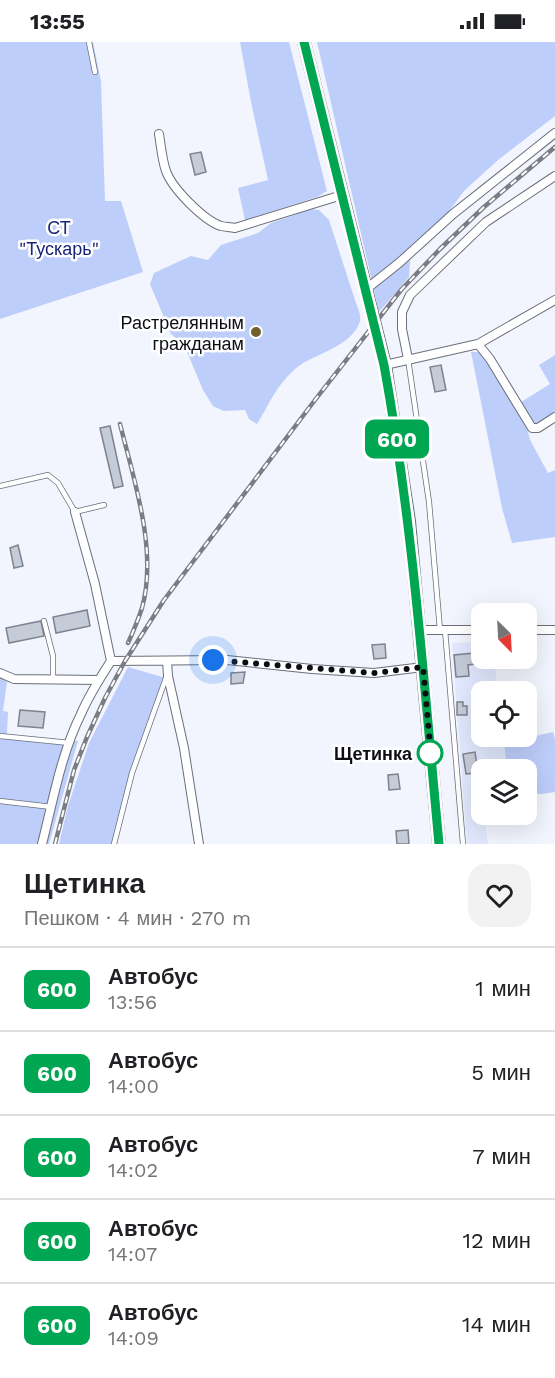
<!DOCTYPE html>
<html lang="ru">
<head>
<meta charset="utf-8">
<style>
  :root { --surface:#fff; --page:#f2f2f2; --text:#202124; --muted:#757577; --line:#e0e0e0 }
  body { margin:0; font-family:"Work Sans",sans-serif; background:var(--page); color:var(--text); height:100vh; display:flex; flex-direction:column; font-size:22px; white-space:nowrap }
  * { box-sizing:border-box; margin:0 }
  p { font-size:20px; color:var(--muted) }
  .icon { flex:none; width:33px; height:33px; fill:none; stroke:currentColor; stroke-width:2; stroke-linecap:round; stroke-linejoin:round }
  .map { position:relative; height:802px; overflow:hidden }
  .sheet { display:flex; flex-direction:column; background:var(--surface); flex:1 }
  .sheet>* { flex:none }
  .badge { padding:0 12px; border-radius:9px; font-size:21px; line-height:39px }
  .needle { width:39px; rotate:156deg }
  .fabs { position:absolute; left:471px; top:561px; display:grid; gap:12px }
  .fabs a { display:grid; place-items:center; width:66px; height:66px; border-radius:12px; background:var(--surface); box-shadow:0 6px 24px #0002; font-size:30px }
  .you { position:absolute; width:30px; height:30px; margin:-15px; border:4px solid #fff; border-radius:50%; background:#1a73e8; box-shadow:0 0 0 9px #1a73e833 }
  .map>.badge { position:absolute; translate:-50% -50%; box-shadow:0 0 0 3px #fff }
  .round { display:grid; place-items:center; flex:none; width:63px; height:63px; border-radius:18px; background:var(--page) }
  .overview { display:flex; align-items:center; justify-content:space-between; height:102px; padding:0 24px }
  h1 { font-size:28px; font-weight:700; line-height:45px }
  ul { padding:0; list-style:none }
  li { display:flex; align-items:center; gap:18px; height:84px; padding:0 24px; border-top:2px solid var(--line) }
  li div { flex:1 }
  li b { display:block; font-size:22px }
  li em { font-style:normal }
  li .badge { min-width:66px; font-weight:700; text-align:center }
  .status { display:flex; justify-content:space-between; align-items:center; height:42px; padding:0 30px; background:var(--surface); direction:ltr }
  .status svg { height:16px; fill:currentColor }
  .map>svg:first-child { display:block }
  .built { fill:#e2e9fe }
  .green { fill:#becefa }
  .building { fill:#c6cbd8; stroke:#7e838f; stroke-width:1.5 }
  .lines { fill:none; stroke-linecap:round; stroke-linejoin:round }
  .service-casing { stroke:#6b6f7b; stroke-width:6 }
  .minor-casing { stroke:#6b6f7b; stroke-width:10 }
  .secondary-casing { stroke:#6b6f7b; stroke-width:14 }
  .service { stroke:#fff; stroke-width:4.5 }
  .minor { stroke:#fff; stroke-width:8 }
  .secondary { stroke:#fff; stroke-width:12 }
  .rail-casing { stroke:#7b7d84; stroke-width:4.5 }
  .rail { stroke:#fff; stroke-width:2; stroke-dasharray:7; stroke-linecap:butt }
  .line-casing { stroke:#fff; stroke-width:14 }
  .line { stroke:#00a651; stroke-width:9 }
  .walk { stroke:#0d0e13; stroke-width:6; stroke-dasharray:0 10.8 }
  .poi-dot { fill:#715f2d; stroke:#fff; stroke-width:2 }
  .stop-dot { fill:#fff; stroke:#00a651; stroke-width:3 }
  .labels { text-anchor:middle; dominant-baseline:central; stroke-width:5; stroke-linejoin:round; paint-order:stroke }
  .park-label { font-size:18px; fill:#192676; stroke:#fff }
  .poi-label { font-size:18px; fill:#0d0e13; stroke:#fff; text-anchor:end }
  .stop-label { font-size:18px; font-weight:bold; fill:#0d0e13; stroke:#fff; text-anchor:end }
</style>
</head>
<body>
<div class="status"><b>13:55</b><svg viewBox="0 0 49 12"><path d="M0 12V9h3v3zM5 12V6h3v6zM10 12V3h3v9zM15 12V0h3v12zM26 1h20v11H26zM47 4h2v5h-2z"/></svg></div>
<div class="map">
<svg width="555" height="802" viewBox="0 0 555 802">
  <rect width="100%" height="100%" fill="#f2f5fe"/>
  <path class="built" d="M481,600L482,616L494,617L498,649L482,650V694L503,695L507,727L482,728V772L484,773L488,802H467L452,601Z"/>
  <path class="green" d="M0,0H93L101,39L105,159H121L143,230L0,277Z
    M240,0H289L327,149L317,155L245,178L238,146L268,138L251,60Z
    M317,0H555V74L498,118L464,149L447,172L411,203L409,235L379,270Z
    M311,167L319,168L329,178L356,261C358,266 361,273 360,279C354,301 323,310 305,320C299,323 292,330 287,335C274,349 267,366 257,382L249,377L245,368L224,369L213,364L203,348L185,305L171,292L150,242L154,231L191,214L208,218L221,203L258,191L271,181Z
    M471,310H479L489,320L527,386L530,398L548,431L555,428V495L512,501L502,466Z
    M555,313V371L535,384L518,362L550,342L539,323Z
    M128,625L166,636L134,725L117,802H59L68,764L89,701Z
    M0,636L7,640L3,669L8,670L7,692L78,699L49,802H0Z
    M553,690L555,697V750L542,752L527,751L526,728L507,727L504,701Z"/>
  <path class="building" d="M201,110L206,130L195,133L190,112Z
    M441,323L446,348L435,350L430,325Z
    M110,384L123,444L114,446L100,386Z
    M18,503L23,524L14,526L10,506Z
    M87,568L90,584L56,591L53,575Z
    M41,579L44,594L9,601L6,586Z
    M385,602L386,616L374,617L372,603Z
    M474,611L475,622L468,623L469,634L456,635L454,613Z
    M245,630L243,641L231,642V631Z
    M457,660H463V664H467V673H457Z
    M20,668L45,670L43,686L18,684Z
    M475,710L478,731L466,732L463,712Z
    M398,732L400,747L389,748L388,733Z
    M408,788L409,802H397L396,789Z"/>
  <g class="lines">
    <g class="service-casing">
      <path id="service" d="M89,0L95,30
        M408,317L429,460L440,588
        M0,444L48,433L58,441L75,470L104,463
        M44,579L53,614V638
        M445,588L463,802
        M0,694L70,701
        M0,759L52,765
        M114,802L132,731L166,636"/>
    </g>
    <g class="minor-casing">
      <path id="minor" d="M159,92C161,104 162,118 166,129C172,146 203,178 221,184C225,185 230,185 235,186L342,153
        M365,248L399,221L453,172L555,91
        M478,302L490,317L532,386H538L555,375
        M408,317L402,287V270L410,253L486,180L555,134
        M385,323L478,302L555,258
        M75,470L95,542L111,619
        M419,588H482
        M526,588H555
        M111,619L227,618L312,627L374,631L423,625
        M167,619L168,634L184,706L199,802
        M0,631L14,637L99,638
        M42,802C53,759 61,712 81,672C89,653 100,636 111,619"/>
    </g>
    <g class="secondary-casing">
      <path id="secondary" d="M304,0L385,323L409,479L439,802"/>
    </g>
    <use href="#service" class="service"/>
    <use href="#minor" class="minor"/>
    <use href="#secondary" class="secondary"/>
    <g class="rail-casing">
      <path id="rail" d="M120,382C134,438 158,509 142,566C138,578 133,590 128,601
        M55,802L74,728L87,695L105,656L125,619L164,558L315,358L401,248L440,207L484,165L555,105"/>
    </g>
    <use href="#rail" class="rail"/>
  </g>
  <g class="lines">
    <g class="line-casing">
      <path id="line" d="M304,0L384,323C413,482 424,642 439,802"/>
    </g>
    <use href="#line" class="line"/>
    <path class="walk" d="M213,618L374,631L423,625L431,713L430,711"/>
  </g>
  <circle class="poi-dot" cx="256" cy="290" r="6"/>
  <circle class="stop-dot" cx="430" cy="711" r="12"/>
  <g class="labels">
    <g class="park-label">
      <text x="59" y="185">СТ<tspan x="59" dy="21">"Тускарь"</tspan></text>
    </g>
    <g class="poi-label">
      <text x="244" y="280">Растрелянным<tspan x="244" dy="21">гражданам</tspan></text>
    </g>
    <g class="stop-label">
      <text x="412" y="711">Щетинка</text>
    </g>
  </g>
</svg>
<div class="fabs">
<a><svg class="needle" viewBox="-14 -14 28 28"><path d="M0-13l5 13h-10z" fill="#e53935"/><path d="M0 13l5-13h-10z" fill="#757577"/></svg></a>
<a><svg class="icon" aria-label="locate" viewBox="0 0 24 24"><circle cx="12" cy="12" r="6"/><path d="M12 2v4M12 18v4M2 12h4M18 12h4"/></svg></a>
<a><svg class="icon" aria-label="layers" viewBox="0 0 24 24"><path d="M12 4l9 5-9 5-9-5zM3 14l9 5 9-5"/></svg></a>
</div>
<div class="you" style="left:213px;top:618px"></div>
<b class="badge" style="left:397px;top:397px;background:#00a651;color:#fff">600</b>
</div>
<section class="sheet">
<div class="overview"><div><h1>Щетинка</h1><p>Пешком · 4 мин · 270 m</p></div><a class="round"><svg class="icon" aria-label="heart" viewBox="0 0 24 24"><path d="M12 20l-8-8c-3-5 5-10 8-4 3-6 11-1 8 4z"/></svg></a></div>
<ul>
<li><span class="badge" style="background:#00a651;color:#fff">600</span><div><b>Автобус</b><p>13:56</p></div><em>1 мин</em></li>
<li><span class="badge" style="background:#00a651;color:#fff">600</span><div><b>Автобус</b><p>14:00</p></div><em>5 мин</em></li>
<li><span class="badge" style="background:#00a651;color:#fff">600</span><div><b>Автобус</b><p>14:02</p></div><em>7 мин</em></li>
<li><span class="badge" style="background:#00a651;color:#fff">600</span><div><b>Автобус</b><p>14:07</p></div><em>12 мин</em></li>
<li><span class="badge" style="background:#00a651;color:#fff">600</span><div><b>Автобус</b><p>14:09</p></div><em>14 мин</em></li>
</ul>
</section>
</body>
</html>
